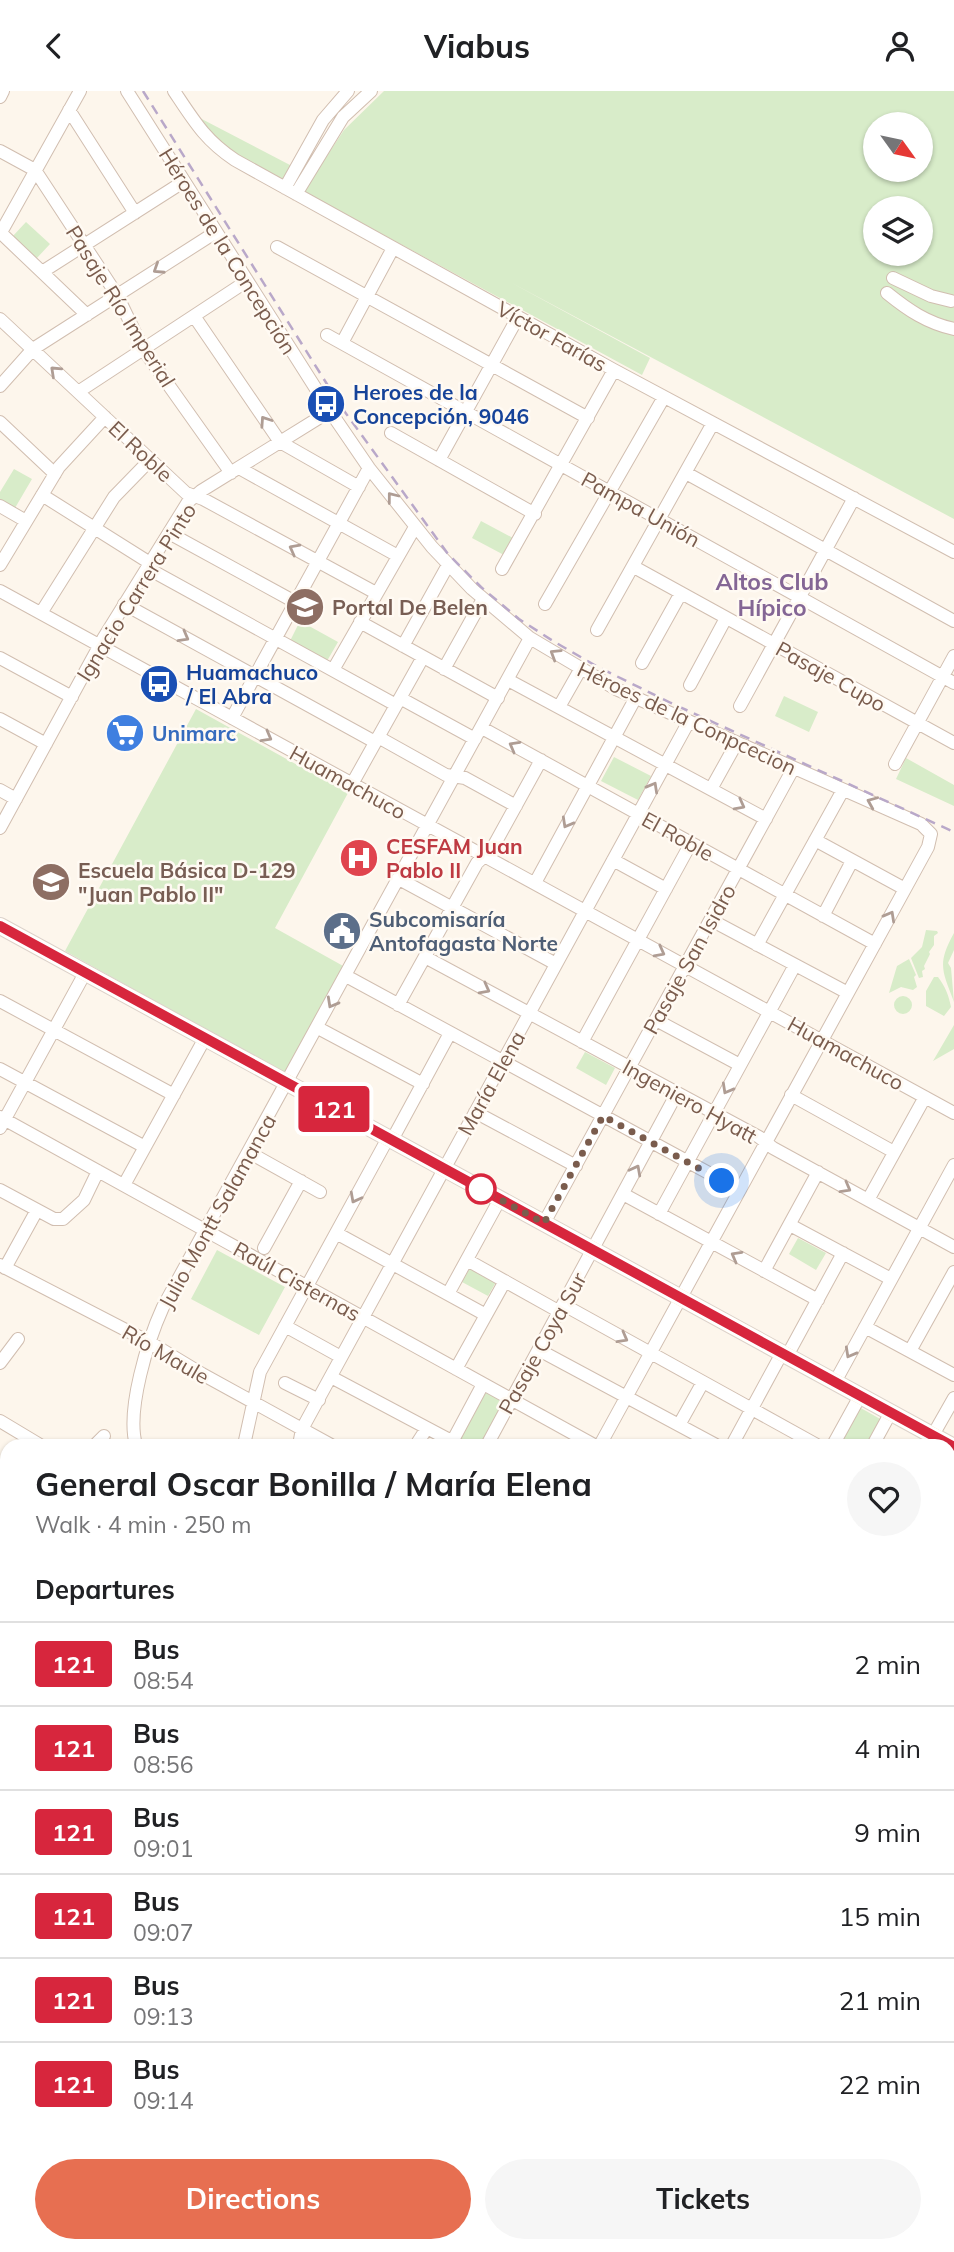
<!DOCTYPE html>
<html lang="en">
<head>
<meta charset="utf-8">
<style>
  :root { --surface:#fff; --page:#f6f6f6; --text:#202124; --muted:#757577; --line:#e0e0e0; --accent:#e76f51 }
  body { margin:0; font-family:Mulish,sans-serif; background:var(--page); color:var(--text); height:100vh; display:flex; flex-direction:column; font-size:26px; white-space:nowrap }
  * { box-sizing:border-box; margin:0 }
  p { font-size:23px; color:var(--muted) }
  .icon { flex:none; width:38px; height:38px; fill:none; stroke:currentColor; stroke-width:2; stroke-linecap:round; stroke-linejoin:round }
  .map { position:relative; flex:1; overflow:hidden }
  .details { position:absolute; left:0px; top:1348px; width:956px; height:814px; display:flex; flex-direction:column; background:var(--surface); border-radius:21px 21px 0 0; box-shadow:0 2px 5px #0004 }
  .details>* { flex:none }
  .badge { padding:0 14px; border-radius:5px; font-size:24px; line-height:46px }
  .needle { width:46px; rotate:123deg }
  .fabs { position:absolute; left:863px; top:21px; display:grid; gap:14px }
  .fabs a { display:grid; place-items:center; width:70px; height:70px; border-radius:50%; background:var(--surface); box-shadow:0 2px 5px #0004; font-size:35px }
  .you { position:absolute; width:35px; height:35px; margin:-18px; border:5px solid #fff; border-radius:50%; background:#1a73e8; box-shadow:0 0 0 10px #1a73e833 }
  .map>.badge { position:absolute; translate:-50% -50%; box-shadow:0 0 0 4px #fff }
  h2 { padding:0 35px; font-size:26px; line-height:63px }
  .round { display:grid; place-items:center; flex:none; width:74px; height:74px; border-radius:37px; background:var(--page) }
  .headline { display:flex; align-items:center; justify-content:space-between; height:119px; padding:0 35px }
  h1 { font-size:33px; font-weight:700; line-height:52px }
  .cta { display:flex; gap:14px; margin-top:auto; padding:14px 35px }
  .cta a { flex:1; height:80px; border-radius:42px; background:var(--accent); color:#fff; font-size:28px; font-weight:700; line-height:80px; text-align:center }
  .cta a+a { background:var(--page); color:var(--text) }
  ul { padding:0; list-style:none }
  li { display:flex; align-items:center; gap:21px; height:84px; padding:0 35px; border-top:2px solid var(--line) }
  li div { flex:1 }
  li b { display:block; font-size:26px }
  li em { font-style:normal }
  li .badge { min-width:77px; font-weight:700; text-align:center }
  header { display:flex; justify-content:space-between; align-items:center; height:91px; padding:0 35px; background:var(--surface); font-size:32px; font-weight:700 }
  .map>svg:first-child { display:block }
  .green { fill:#d8ecc9; fill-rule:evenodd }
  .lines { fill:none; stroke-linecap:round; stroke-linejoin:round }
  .minor-casing { stroke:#d1beb0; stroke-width:14 }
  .major-casing { stroke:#dad1cd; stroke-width:18 }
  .minor { stroke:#fff; stroke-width:12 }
  .major { stroke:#fbd9a5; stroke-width:16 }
  .rail { stroke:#b9a8c9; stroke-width:2.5; stroke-dasharray:10 7; stroke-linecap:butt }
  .oneway { stroke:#af9d94 }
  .line-casing { stroke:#fff; stroke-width:16 }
  .line { stroke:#d7263d; stroke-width:10 }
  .walk { stroke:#7a5c4d; stroke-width:7; stroke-dasharray:0 12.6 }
  .stop-dot { fill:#fff; stroke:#d7263d; stroke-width:3.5 }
  .labels { text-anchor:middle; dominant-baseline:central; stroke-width:5; stroke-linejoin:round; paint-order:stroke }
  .street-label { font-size:21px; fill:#7a5c4d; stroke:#fffaf3 }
  .transit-label { font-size:21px; font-weight:bold; fill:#164399; stroke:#fffaf3; text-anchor:start }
  .education-label { font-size:21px; font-weight:bold; fill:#785e54; stroke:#fffaf3; text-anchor:start }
  .shop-label { font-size:21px; font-weight:bold; fill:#366cbe; stroke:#fffaf3; text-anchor:start }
  .health-label { font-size:21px; font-weight:bold; fill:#be3a42; stroke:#fffaf3; text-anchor:start }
  .service-label { font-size:21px; font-weight:bold; fill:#4e5e75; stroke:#fffaf3; text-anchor:start }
  .neighbourhood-label { font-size:23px; font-weight:bold; fill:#846695; stroke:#fffaf3 }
</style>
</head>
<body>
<header><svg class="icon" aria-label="back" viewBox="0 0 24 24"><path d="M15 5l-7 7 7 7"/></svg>Viabus<svg class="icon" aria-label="person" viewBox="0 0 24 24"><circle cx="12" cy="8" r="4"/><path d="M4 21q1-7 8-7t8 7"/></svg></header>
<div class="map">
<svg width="954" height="2161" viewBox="0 0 954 2161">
  <rect width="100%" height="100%" fill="#fdf6ec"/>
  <path class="green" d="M384,0H954V428L510,191L650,267L642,284L227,59L196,25L313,86L344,39ZM875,33H920V79H875ZM875,117H920V163H875Z
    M26,131L50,153L36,168L12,146Z
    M14,378L32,388L15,417L0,408V401Z
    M481,430L513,447L504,464L472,447Z
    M300,530L338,551L327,570L290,550Z
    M784,605L818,621L809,641L775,625Z
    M196,618L348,702L275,837L345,876L286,983L65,860Z
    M614,666L651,685L638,709L601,690Z
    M906,667L954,694V715L896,688Z
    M926,839L937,840L938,842L934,845V854L929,861L930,863L924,875L925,878L922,880L923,886L919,887L911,867L922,856Z
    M954,842V859L948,872L951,877L954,911C942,879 937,873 954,842Z
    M909,868L916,884L914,886L917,896L913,899L901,896L889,902L897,875Z
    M934,886H938C945,895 949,905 951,916L944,925L926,915V900Z
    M894 914a9 9 0 1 1 18 0a9 9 0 1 1-18 0Z
    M954,934V958L933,970Z
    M585,961L615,977L606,994L576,977Z
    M798,1147L826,1162L816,1179L789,1163Z
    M217,1159L285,1196L259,1244L191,1208Z
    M470,1177L496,1191L488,1205L462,1191Z
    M485,1299L506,1312L482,1354H471L458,1348Z
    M859,1316L882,1329L867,1354H837Z"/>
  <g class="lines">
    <g class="minor-casing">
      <path id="minor" d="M127,0L330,320L369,377L432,456L472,498L530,547L616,598L921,733L931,743L928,756L600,1354
        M174,0C194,30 205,49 235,69L614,279L954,461
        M0,6L3,0
        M69,19L135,122
        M0,60L35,79L117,204L143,258L231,382
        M285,97L323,29L348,0
        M296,103L343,26L371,0
        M1,142L87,224
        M0,143L80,0
        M277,156L588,327
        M42,181L183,91
        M893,187L931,205L951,210
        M887,202C908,219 927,232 954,238
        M194,225L280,351L359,396
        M0,228L186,402L203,408L376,502
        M327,244L954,592
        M342,252L393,157
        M0,295L33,258L216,141
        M78,301L247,190
        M0,331L55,383
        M391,342L535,423
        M439,369L518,226
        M239,377L398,465
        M686,382L954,530
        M42,404L150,472
        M0,415L26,430
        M169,442L295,511
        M0,474L59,376L105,326
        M634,476L954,652
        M147,477L396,614
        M502,478L614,279
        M0,500L954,1022
        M124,513L375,651
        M545,513L664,306
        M41,522L114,406L150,369
        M360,531L498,607
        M597,539L713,332
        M403,555L448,474
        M0,567L72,606
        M642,572L681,502
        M444,578L483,508
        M333,579L415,436
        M508,589L766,728
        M690,594L726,527
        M400,607L475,648
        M740,615L854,407
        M559,616L580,579
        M232,627L369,377
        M0,628L46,653
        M482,637L875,853
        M378,646L446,684L465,687L516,715
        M895,673L954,565
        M352,693L423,566
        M711,698L736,653
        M0,699L16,708
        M0,737L103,548L188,411L201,400L330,320
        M815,749L905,798
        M613,769L666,798
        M399,788L556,873
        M535,792L635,608
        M823,825L852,770
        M711,829L848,902
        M757,854L843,699
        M425,866L759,1046L773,1057L954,1156
        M346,885L740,1099
        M0,910L174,1004
        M398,914L477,772L492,758L541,669
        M656,929L740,974
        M318,937L423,993
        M582,951L691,752
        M0,978L145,1056
        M791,1004L894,1061
        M475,1021L576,1075
        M0,1026L594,1354
        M0,1037L85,882
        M392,1049L450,942
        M250,1062L320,1101
        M124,1094L205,947
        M0,1099L54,1128H63L84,1109L98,1080
        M623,1103L818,1209
        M868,1109L925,1006
        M659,1123L795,874
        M544,1132L793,678
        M790,1134L891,1188
        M336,1142L486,1224
        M264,1157L301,1090
        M467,1169L560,1221
        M0,1174L149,1251L202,1283L331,1354
        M5,1177L37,1119
        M764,1180L818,1081
        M448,1203L500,1108
        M564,1214L817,1354
        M285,1235L341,1266
        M865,1236L954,1284
        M539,1259L716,1354
        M910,1260L954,1181
        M787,1265L843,1162
        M0,1272L18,1248
        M456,1278L505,1190
        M331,1286L459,1354
        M835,1291L954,1074
        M285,1292L319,1309
        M0,1330L40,1354
        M679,1334L703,1291
        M933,1344L954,1307
        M452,1351L483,1293
        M95,1354L104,1345
        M136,1354C126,1319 148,1249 163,1216L530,547
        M244,1354L260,1281L388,1047
        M299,1354L302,1338L688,632
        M416,1354L427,1337
        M487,1354L677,1002
        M732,1354L782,1262
        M833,1354L860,1305
        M873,1354L891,1321
        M0,1384L7,1387
        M0,1419L7,1421
        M948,1445L954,1435
        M0,1454L7,1456
        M948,1482L954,1485
        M0,1541L7,1545
        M948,1550L954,1553
        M948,1581L954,1572
        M0,1585L7,1589
        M948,1598L954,1588
        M948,1645L954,1647
        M0,1694L7,1716
        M948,1708L954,1710
        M948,1732H954
        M2,1735L7,1752
        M1,1769L7,1765
        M948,1784H954
        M948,1840H954
        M948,1894H954
        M948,1933H954
        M948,2021H954
        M948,2079H954
        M948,2134H954
        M817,2154L833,2161
        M882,2154L897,2161"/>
    </g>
    <g class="major-casing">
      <path id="major" d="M0,835L954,1356"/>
    </g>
    <use href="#minor" class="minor"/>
    <use href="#major" class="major"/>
    <path class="rail" d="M143,0L342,317L448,463L481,496L519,528L553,550L598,576L671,612L954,741"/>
  </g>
  <defs><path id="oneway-chevron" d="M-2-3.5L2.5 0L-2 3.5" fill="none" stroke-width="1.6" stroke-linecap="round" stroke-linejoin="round" transform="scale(1.75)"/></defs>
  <g class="oneway">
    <use href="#oneway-chevron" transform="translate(158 178) rotate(147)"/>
    <use href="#oneway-chevron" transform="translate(55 280) rotate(-137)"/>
    <use href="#oneway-chevron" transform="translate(265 330) rotate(-124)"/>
    <use href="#oneway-chevron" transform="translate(392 406) rotate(-128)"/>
    <use href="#oneway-chevron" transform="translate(294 458) rotate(-152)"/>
    <use href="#oneway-chevron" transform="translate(184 546) rotate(29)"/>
    <use href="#oneway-chevron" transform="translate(555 563) rotate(-148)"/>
    <use href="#oneway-chevron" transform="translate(267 646) rotate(29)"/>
    <use href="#oneway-chevron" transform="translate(514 655) rotate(-151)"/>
    <use href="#oneway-chevron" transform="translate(653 696) rotate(-61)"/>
    <use href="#oneway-chevron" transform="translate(872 711) rotate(-157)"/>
    <use href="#oneway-chevron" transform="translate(740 714) rotate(28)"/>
    <use href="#oneway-chevron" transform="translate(567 732) rotate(119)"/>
    <use href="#oneway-chevron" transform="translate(890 825) rotate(-61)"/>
    <use href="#oneway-chevron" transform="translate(660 861) rotate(28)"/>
    <use href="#oneway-chevron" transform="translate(485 898) rotate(28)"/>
    <use href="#oneway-chevron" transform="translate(332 912) rotate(119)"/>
    <use href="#oneway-chevron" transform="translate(727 998) rotate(119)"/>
    <use href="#oneway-chevron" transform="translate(636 1079) rotate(-62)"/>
    <use href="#oneway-chevron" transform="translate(846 1097) rotate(29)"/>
    <use href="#oneway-chevron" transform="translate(355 1107) rotate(118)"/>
    <use href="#oneway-chevron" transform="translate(736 1165) rotate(-151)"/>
    <use href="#oneway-chevron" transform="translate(623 1247) rotate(29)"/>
    <use href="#oneway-chevron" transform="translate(850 1262) rotate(119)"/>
  </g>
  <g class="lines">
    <g class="line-casing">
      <path id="line" d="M0,835L954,1356"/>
    </g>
    <use href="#line" class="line"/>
    <path class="walk" d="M481,1098L544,1132L603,1025L722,1090"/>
  </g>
  <defs>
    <g id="bus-disc" transform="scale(2.0125)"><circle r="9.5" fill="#1a4fb4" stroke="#fffaf3"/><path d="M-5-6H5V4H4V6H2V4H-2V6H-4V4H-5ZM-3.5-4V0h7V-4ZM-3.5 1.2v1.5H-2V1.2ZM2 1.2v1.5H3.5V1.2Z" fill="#fff"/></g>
    <g id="school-disc" transform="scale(2.0125)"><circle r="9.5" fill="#8d6e63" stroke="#fffaf3"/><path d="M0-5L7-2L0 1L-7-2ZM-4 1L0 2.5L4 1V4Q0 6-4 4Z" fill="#fff"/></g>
    <g id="supermarket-disc" transform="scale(2.0125)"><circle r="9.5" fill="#3f7fe0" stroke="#fffaf3"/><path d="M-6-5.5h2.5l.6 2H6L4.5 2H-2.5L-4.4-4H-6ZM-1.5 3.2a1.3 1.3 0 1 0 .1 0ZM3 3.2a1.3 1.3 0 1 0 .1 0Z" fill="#fff"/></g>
    <g id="hospital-disc" transform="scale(2.0125)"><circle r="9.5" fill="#e0444e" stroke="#fffaf3"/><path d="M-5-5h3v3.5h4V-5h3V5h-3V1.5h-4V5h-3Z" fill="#fff"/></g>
    <g id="civic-disc" transform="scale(2.0125)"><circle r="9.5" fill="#5c6f8a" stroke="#fffaf3"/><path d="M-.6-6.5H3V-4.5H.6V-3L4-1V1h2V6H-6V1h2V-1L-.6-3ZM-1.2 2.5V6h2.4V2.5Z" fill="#fff"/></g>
  </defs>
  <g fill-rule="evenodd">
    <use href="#bus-disc" x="326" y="313"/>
    <use href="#school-disc" x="305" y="516"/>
    <use href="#bus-disc" x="159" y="593"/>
    <use href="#supermarket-disc" x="125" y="642"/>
    <use href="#hospital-disc" x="359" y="767"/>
    <use href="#school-disc" x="51" y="791"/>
    <use href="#civic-disc" x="342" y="840"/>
  </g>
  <circle class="stop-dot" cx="481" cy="1098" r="14"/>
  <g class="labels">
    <g class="street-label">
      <text transform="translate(228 160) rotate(58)">Héroes de la Concepción</text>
      <text transform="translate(121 215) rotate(58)">Pasaje Río Imperial</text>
      <text transform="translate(552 245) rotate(29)">Víctor Farías</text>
      <text transform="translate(141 360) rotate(43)">El Roble</text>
      <text transform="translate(641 418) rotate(29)">Pampa Unión</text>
      <text transform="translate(136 501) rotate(-58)">Ignacio Carrera Pinto</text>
      <text transform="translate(831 585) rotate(29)">Pasaje Cupo</text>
      <text transform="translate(687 627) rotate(25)">Héroes de la Conpcecion</text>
      <text transform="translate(348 691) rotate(29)">Huamachuco</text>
      <text transform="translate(678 745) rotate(29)">El Roble</text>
      <text transform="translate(689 868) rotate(-61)">Pasaje San Isidro</text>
      <text transform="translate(846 962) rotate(29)">Huamachuco</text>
      <text transform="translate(491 992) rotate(-61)">María Elena</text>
      <text transform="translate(690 1010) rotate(29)">Ingeniero Hyatt</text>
      <text transform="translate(217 1120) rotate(-61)">Julio Montt Salamanca</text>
      <text transform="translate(297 1190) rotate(29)">Raúl Cisternas</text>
      <text transform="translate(542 1252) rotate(-61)">Pasaje Coya Sur</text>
      <text transform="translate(166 1263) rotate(30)">Río Maule</text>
    </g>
    <g class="transit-label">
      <text x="353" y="301">Heroes de la<tspan x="353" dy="24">Concepción, 9046</tspan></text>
      <text x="186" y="581">Huamachuco<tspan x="186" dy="24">/ El Abra</tspan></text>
    </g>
    <g class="education-label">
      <text x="332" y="516">Portal De Belen</text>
      <text x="78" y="779">Escuela Básica D-129<tspan x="78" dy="24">"Juan Pablo II"</tspan></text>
    </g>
    <g class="shop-label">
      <text x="152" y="642">Unimarc</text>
    </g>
    <g class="health-label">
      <text x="386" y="755">CESFAM Juan<tspan x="386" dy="24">Pablo II</tspan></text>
    </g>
    <g class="service-label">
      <text x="369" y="828">Subcomisaría<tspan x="369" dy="24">Antofagasta Norte</tspan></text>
    </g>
    <g class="neighbourhood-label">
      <text x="772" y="490">Altos Club<tspan x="772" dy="26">Hípico</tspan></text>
    </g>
  </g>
</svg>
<div class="fabs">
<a><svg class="needle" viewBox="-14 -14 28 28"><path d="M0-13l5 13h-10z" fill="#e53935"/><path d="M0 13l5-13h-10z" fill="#757577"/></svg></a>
<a><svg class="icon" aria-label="layers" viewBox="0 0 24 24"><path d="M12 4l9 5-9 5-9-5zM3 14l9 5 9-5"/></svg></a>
</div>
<div class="you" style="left:722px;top:1090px"></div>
<b class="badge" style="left:334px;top:1018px;background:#d7263d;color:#fff">121</b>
<section class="details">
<div class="headline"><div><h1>General Oscar Bonilla / María Elena</h1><p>Walk · 4 min · 250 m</p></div><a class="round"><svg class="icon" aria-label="heart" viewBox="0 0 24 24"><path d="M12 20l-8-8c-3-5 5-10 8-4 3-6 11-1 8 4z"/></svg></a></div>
<h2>Departures</h2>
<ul>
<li><span class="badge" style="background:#d7263d;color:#fff">121</span><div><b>Bus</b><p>08:54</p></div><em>2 min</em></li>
<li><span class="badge" style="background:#d7263d;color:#fff">121</span><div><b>Bus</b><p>08:56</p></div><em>4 min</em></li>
<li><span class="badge" style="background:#d7263d;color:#fff">121</span><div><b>Bus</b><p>09:01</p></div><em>9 min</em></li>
<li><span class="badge" style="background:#d7263d;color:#fff">121</span><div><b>Bus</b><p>09:07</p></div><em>15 min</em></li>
<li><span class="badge" style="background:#d7263d;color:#fff">121</span><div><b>Bus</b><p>09:13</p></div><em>21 min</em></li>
<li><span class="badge" style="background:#d7263d;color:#fff">121</span><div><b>Bus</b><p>09:14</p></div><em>22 min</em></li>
</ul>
<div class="cta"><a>Directions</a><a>Tickets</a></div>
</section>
</div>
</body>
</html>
